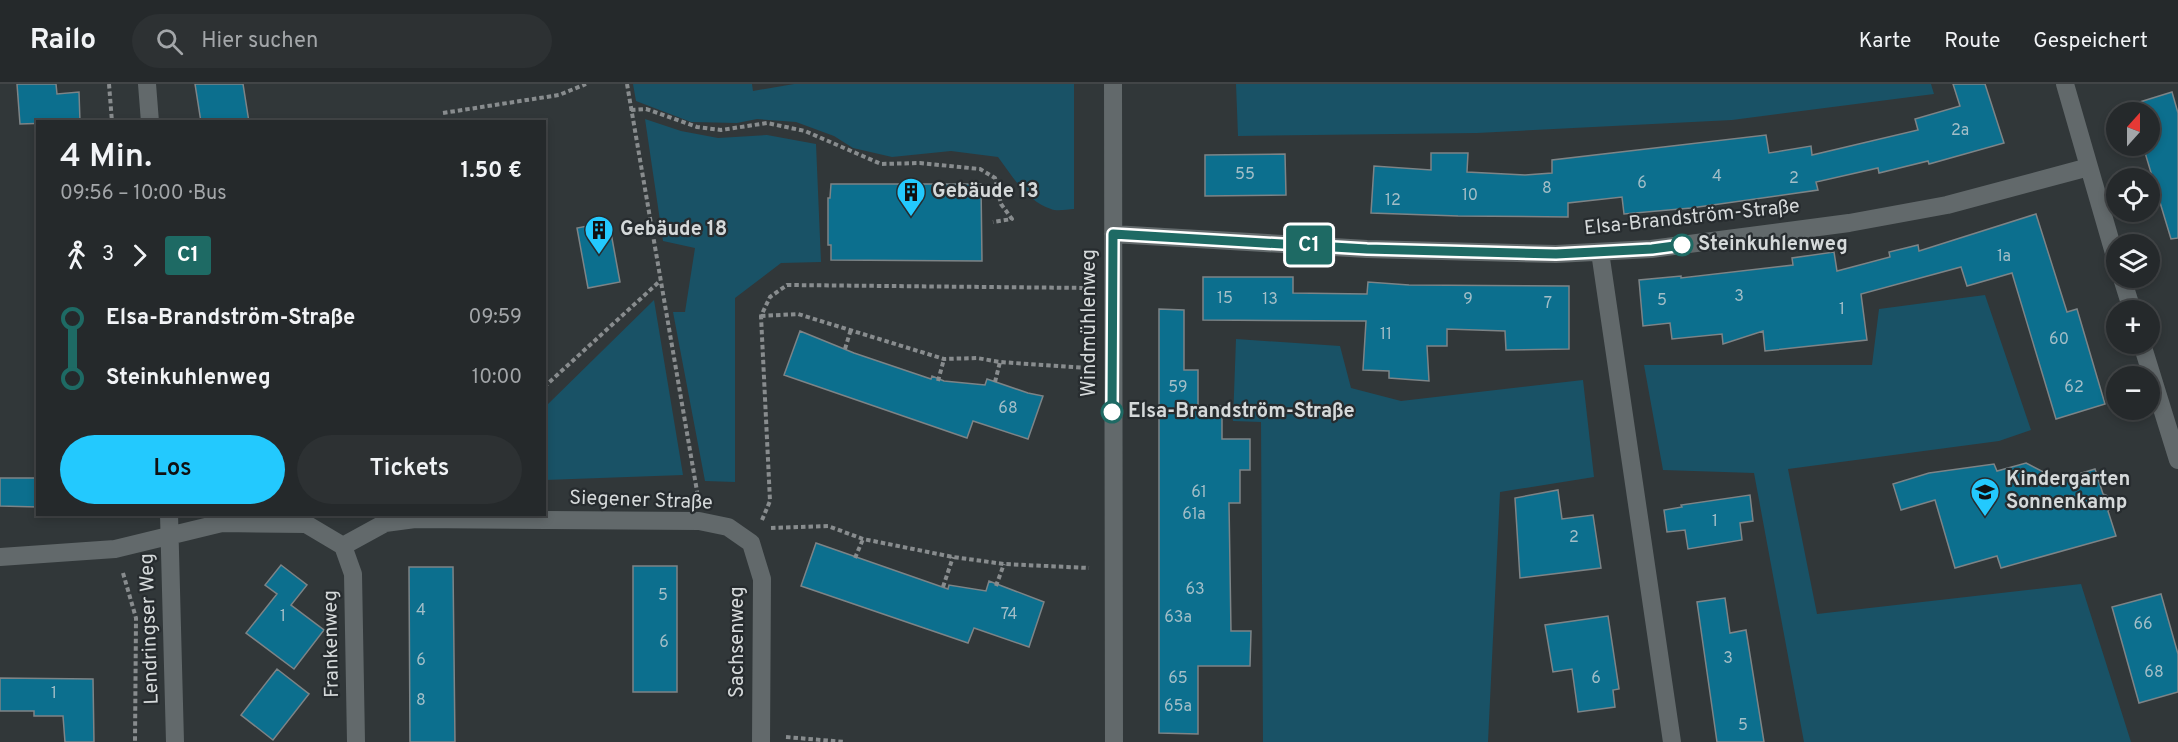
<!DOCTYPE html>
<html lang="de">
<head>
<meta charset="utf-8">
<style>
  :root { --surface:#25292b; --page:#2d3133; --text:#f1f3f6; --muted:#a3a6a9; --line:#424547; --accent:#23c9fe }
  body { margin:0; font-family:Overpass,sans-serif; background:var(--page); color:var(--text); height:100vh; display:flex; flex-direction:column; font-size:22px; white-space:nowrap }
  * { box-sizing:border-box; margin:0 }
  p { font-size:20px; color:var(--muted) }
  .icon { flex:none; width:33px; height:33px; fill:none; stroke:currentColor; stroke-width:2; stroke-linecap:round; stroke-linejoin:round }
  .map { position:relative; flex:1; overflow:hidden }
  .side { position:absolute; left:36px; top:36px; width:510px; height:396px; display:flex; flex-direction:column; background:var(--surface); border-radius:0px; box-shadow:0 3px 9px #0003,0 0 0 2px var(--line) }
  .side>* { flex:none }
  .badge { padding:0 12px; border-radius:4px; font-size:21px; line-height:39px }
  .needle { width:39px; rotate:21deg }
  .buttons { position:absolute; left:2106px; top:18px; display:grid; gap:12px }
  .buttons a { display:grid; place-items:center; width:54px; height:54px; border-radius:50%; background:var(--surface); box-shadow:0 3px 9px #0003,0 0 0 2px var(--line); font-size:30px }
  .map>.badge { position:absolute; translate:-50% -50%; box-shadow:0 0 0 3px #fff }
  .legs { display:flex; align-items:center; gap:9px; height:66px; padding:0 24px; font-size:20px }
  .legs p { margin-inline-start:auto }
  .overview { display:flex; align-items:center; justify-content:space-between; height:102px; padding:0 24px }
  h1 { font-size:33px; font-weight:600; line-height:45px }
  .cta { display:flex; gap:12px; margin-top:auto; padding:12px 24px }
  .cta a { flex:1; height:69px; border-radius:36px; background:var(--accent); color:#111; font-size:24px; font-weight:600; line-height:69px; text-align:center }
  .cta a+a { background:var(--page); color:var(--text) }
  ul { padding:0 24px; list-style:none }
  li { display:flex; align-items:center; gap:21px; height:60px; font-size:22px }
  li i { display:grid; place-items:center; width:9px; height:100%; margin:0 8px; background:currentColor }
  li i::after { content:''; width:15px; height:15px; margin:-8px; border:4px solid; border-radius:50%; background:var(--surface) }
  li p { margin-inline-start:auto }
  li:first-child i { background:linear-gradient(#0000 50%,currentColor 0) }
  li:last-child i { background:linear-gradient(currentColor 50%,#0000 0) }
  header { display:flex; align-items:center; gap:36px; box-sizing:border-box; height:84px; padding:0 30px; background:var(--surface); border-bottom:2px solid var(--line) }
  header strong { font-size:28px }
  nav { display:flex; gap:33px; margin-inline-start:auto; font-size:21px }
  .search { width:420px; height:54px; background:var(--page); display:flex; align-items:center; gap:15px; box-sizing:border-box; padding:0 21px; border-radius:33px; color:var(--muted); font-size:22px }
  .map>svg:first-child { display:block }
  .green { fill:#195266 }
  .building { fill:#0c6f8e; stroke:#7d8487; stroke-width:1.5 }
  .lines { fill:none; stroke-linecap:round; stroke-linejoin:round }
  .path { stroke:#888c8e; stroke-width:4; stroke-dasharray:4.5 3; stroke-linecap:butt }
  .street { stroke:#62696b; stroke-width:18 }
  .line-1-casing { stroke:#fff; stroke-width:14 }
  .line-1 { stroke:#1e6a64; stroke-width:9 }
  .stop-1-dot { fill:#fff; stroke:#1e6a64; stroke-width:3 }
  .labels { text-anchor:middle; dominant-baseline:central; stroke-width:4.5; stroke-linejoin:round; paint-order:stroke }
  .number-label { font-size:16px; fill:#a3bec7 }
  .poi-label { font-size:20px; font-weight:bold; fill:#d5d9da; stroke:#272c2f; text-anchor:start }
  .street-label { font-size:20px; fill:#d5d9da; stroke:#272c2f }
  .stop-label { font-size:20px; font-weight:bold; fill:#d5d9da; stroke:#272c2f; text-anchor:start }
</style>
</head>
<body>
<header>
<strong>Railo</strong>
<div class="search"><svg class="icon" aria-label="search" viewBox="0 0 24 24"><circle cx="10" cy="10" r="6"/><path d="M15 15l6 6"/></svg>Hier suchen</div>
<nav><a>Karte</a><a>Route</a><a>Gespeichert</a></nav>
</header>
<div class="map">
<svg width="2178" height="658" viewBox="0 0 2178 658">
  <rect width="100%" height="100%" fill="#313739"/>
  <path class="green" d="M633,0H752L753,7L794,0H1074V125C1067,125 1058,128 1051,125C1027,117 1012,92 998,73L951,67L892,73L853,64L834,52L796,38L757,35L737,39L691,38L636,17Z
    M1236,0H1931L1934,10L1732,36L1477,49L1238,52Z
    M645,35L681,47L718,54L767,51L816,60L821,178L781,179L735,214V398L705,397L673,228H685L695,164L663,157Z
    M1985,211L2031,346L1999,357L1788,385L1817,530L2081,500L2131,658H1804L1754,389L1663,386L1644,281H1872L1879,225Z
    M654,216L683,391L545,396V323Z
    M1236,255L1340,262L1351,304L1401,317L1583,296L1594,393L1500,408L1488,658H1263L1261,338L1233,337Z"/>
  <path class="building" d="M17,0H56L57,10L79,8L80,38L20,40Z
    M195,0H243L249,38H201Z
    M1953,0H1985L2004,59L1929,80L1928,77L1879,89L1878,84L1816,98L1818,106L1691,124L1624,130L1622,113L1568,119V133L1458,132L1371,129L1374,82L1431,86V69H1468L1467,88L1525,91L1552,89V76L1766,51L1769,69L1811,62L1812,71L1918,46L1915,35L1960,22Z
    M2172,8L2178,29V154L2171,155L2143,62H2150V28H2133L2130,21Z
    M1285,70L1286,111L1205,112V71Z
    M831,100H981L982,177L831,176V161H828V114H830Z
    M2036,130L2067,228L2077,225L2105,320L2056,335L2012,189L1967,202L1961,183L1861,210L1867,256L1765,267L1763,247L1723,260L1722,250L1672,255L1670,239L1643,242L1639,196L1681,192V194L1793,181L1792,174L1834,168L1837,187L1890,173L1889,168L1918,161L1919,167Z
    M609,138L620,198L588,204L577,144Z
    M1203,193H1293V209L1367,210L1368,198L1409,201L1569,202V265L1506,266L1505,247L1447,245V262H1427L1429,297L1389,294V287L1363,286L1366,237L1203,236Z
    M1159,225L1184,226V286H1198V322H1222V355H1250V386H1240V419H1229L1231,547H1251L1250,582H1198V650L1159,649Z
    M800,247L854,269L931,295L932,292L944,297L985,301L987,295L1028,309L1043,312L1028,355L973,337L967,354L784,291Z
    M2026,379L2059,396L2095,385L2103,410L2115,415L2108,427L2116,452L2001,484L1997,472L1955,484L1935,416L1901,426L1893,400L1929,389L1994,380L1997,387Z
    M0,394H38V423L0,422Z
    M1558,406L1562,435L1593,431L1601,484L1520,494L1515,414Z
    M1750,411L1753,437L1740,439L1742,456L1688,465L1685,446L1667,448L1664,426L1682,423L1681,421Z
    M816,459L948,505L949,501L986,507L989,497L1044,518L1029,563L974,544L968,559L801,502Z
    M281,481L307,501L291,521L324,546L294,585L246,549L277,510L265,501Z
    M633,482H677V608H633Z
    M409,483H453L455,658H410Z
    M2161,510L2178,570V608L2139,619L2112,523Z
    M1725,514L1730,549L1746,546L1764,658H1717L1697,518Z
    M1608,532L1619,605L1613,606L1615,623L1578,628L1572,585L1553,588L1545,541Z
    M277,585L309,610L273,656L241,631Z
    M0,594L93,595L94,658H65L63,632H34V627H0Z"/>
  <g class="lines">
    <path class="path" d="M109,0L112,38
      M627,0L698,413
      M631,26L646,25L697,43L721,46L767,39L805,47L881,80L920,79L980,85L995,94L1001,120L1012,135L993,138
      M443,29L559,11L586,0
      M761,232L798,230L944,275L977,274L1000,278L1087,284
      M845,265L851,245
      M938,297L944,275
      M995,298L1000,278
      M544,303L660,197
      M762,436L770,417L761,232L770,213L787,201L1089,204
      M771,444L828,442L863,455L953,473L1004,480L1089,484
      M855,474L863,455
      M123,489L136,534L135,658
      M996,502L1004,480
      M943,503L953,473
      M786,653L845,658"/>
    <path class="street" d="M147,0L150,38
      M1113,0L1114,658
      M2065,0L2116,176
      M1113,150L1367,165L1556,170L1651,165L1849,139L1947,121L2089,83
      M1600,168L1672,658
      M2122,194L2132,226
      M2142,260L2178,376
      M169,430L175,658
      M343,462L385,439L415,435L699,437L728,443L751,459L762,495L761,658
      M343,462L353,490L356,658
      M0,473L115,465L222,439L306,440L343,462"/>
  </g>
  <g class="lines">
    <g class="line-1-casing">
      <path id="line-1" d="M1112,328L1113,150L1367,165L1556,170L1652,165L1682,161"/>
    </g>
    <use href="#line-1" class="line-1"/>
  </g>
  <defs>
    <g id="building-pin" transform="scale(1.5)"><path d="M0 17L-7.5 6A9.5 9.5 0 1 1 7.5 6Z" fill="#23c9fe" stroke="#272c2f"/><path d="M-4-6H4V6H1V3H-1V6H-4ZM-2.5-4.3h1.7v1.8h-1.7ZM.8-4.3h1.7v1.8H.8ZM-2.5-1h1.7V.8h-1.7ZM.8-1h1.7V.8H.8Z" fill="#111"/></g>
    <g id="school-pin" transform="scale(1.5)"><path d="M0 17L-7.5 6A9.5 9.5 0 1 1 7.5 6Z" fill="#23c9fe" stroke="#272c2f"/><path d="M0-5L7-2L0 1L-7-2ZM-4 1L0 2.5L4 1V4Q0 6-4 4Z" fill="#111"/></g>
  </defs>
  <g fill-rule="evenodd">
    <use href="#building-pin" x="911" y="108"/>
    <use href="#building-pin" x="599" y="146"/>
    <use href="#school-pin" x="1985" y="408"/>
  </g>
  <g class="stop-1-dot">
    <circle cx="1682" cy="161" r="10"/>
    <circle cx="1112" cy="328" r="10"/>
  </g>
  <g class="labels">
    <g class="number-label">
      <text x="1960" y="47">2a</text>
      <text x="1245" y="91">55</text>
      <text x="1717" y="93">4</text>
      <text x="1794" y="95">2</text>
      <text x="1642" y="100">6</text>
      <text x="1547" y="105">8</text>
      <text x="1470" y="112">10</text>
      <text x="1393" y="117">12</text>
      <text x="2004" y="173">1a</text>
      <text x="1739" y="213">3</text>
      <text x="1225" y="215">15</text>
      <text x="1270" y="216">13</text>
      <text x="1468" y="216">9</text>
      <text x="1662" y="217">5</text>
      <text x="1548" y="220">7</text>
      <text x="1842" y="226">1</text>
      <text x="1386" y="251">11</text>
      <text x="2059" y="256">60</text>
      <text x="1178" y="304">59</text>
      <text x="2074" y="304">62</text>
      <text x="1008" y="325">68</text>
      <text x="1199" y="409">61</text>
      <text x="1194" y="431">61a</text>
      <text x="1715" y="438">1</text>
      <text x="1574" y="454">2</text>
      <text x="1195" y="506">63</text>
      <text x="663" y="512">5</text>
      <text x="421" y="527">4</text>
      <text x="1009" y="531">74</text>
      <text x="283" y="533">1</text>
      <text x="1178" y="534">63a</text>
      <text x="2143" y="541">66</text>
      <text x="664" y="559">6</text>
      <text x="1728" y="575">3</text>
      <text x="421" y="577">6</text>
      <text x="2154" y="589">68</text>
      <text x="1178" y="595">65</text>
      <text x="1596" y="595">6</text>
      <text x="54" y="610">1</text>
      <text x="421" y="617">8</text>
      <text x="1178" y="623">65a</text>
      <text x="1743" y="642">5</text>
    </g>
    <g class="poi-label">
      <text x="932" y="108">Gebäude 13</text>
      <text x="620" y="146">Gebäude 18</text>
      <text x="2006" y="396">Kindergarten<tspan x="2006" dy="23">Sonnenkamp</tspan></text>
    </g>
    <g class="street-label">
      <text transform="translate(1692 134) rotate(-6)">Elsa-Brandström-Straße</text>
      <text transform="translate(1090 239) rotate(-90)">Windmühlenweg</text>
      <text transform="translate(641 417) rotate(2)">Siegener Straße</text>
      <text transform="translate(150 545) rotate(-92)">Lendringser Weg</text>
      <text transform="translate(738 558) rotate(-90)">Sachsenweg</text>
      <text transform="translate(332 560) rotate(-91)">Frankenweg</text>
    </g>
    <g class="stop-label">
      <text x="1698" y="161">Steinkuhlenweg</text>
      <text x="1128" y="328">Elsa-Brandström-Straße</text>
    </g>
  </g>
</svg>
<div class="buttons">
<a><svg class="needle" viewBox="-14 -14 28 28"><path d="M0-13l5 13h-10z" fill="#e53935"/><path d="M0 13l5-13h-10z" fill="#a3a6a9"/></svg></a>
<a><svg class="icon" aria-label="locate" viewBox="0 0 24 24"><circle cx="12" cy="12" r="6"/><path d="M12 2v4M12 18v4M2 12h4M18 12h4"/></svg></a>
<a><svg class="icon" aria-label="layers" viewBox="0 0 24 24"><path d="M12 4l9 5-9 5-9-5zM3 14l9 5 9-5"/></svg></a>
<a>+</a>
<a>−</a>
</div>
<b class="badge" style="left:1309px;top:161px;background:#1e6a64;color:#fff">C1</b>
<section class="side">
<div class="overview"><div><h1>4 Min.</h1><p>09:56 – 10:00 · Bus</p></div><b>1.50 €</b></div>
<div class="legs"><svg class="icon" aria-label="walk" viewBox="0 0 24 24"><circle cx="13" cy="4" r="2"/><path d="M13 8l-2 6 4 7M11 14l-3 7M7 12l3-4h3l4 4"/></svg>3<svg class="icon" aria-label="forward" viewBox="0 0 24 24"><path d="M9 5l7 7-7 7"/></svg><b class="badge" style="background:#1e6a64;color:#fff">C1</b></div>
<ul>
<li><i style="color:#1e6a64"></i><b>Elsa-Brandström-Straße</b><p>09:59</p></li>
<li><i style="color:#1e6a64"></i><b>Steinkuhlenweg</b><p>10:00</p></li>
</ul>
<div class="cta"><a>Los</a><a>Tickets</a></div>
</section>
</div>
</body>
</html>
